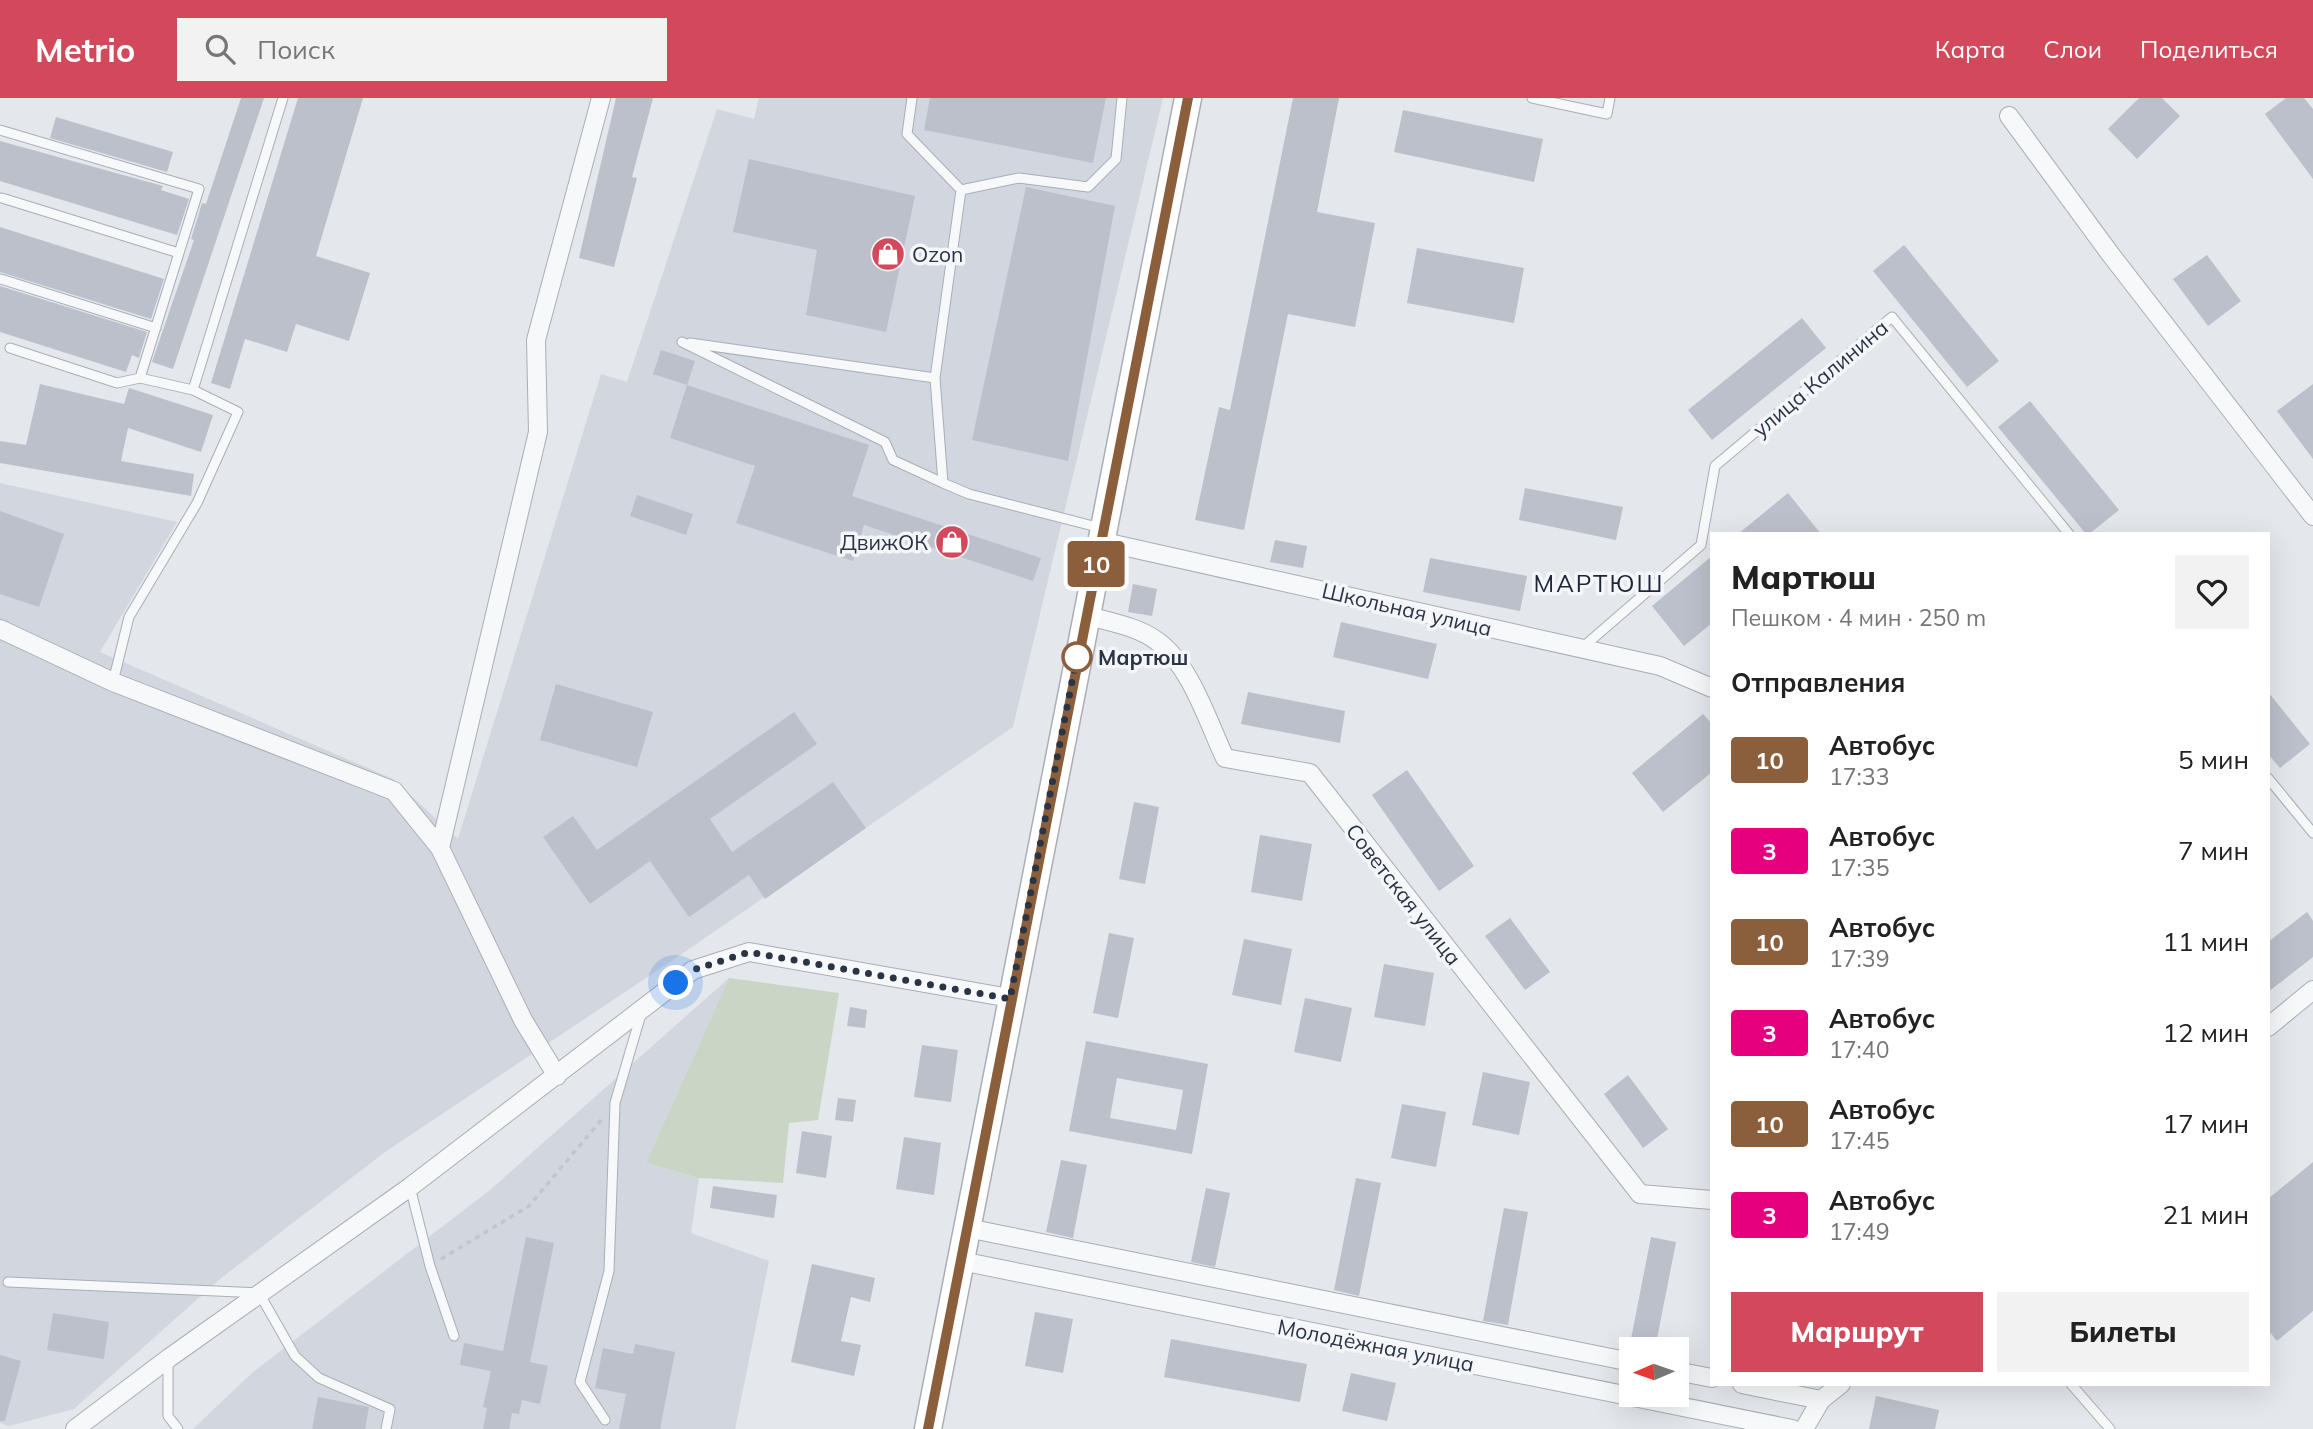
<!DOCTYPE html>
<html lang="ru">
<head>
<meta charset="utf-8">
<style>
  :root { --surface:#fff; --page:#f2f2f2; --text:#222; --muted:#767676; --accent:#d1495b }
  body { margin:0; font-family:Mulish,sans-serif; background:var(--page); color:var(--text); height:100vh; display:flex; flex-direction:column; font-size:26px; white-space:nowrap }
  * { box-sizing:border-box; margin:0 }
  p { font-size:23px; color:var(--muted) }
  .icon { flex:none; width:38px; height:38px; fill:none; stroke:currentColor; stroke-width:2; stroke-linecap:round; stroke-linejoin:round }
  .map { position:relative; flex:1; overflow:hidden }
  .sheet { position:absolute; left:1710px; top:434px; width:560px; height:854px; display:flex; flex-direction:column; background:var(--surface); border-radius:0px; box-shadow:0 7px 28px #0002 }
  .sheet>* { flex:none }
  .badge { padding:0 14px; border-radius:5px; font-size:24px; line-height:46px }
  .needle { width:46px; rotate:268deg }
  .controls { position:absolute; left:1619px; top:1239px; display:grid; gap:14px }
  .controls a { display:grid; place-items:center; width:70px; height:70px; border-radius:0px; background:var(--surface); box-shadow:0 7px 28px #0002; font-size:35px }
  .you { position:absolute; width:35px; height:35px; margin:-18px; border:5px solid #fff; border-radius:50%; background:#1a73e8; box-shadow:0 0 0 10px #1a73e833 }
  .map>.badge { position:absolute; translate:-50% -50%; box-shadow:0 0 0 4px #fff }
  h2 { padding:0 21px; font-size:26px; line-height:63px }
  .round { display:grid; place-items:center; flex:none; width:74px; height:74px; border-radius:0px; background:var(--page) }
  .summary { display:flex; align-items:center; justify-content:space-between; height:119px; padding:0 21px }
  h1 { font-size:33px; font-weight:800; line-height:52px }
  .primary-button { display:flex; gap:14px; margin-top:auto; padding:14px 21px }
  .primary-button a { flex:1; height:80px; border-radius:0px; background:var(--accent); color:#fff; font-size:28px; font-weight:800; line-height:80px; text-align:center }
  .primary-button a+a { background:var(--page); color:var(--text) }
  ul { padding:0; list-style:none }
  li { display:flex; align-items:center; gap:21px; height:91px; padding:0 21px }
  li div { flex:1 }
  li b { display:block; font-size:26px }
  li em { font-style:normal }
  li .badge { min-width:77px; font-weight:700; text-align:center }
  header { display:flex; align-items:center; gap:42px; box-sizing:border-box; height:98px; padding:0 35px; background:var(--accent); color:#fff }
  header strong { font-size:33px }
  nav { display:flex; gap:38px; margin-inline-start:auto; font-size:24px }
  .search { width:490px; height:63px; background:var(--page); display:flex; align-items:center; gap:18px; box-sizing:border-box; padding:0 24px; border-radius:0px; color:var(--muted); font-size:26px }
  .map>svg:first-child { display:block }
  .built { fill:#d2d6de }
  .green { fill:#c9d6c5 }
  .building { fill:#bbc0ca; fill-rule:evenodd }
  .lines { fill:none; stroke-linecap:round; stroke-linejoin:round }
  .service-casing { stroke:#a9aeb7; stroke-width:11 }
  .minor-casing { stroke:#a9aeb7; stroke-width:20 }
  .secondary-casing { stroke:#a9aeb7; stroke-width:29 }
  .path { stroke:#c2c5cb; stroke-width:3.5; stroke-dasharray:5 5; stroke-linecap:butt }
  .service { stroke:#f7f8fa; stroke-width:9 }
  .minor { stroke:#f7f8fa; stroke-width:18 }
  .secondary { stroke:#fff; stroke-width:26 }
  .line-casing { stroke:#fff; stroke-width:16 }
  .line { stroke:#8b5e3c; stroke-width:10 }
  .walk { stroke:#2b3445; stroke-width:7; stroke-dasharray:0 12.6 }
  .stop-dot { fill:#fff; stroke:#8b5e3c; stroke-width:3.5 }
  .labels { text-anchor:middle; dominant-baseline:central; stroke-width:7; stroke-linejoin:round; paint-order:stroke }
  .poi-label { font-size:21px; fill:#2b3445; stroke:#f4f6f9; text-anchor:start }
  .street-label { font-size:21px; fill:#2b3445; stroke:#f4f6f9 }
  .stop-label { font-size:21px; font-weight:bold; fill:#2b3445; stroke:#f4f6f9; text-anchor:start }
  .quarter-label { font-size:24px; letter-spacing:2px; fill:#1d2536; stroke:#f4f6f9 }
</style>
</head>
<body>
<header>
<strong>Metrio</strong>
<div class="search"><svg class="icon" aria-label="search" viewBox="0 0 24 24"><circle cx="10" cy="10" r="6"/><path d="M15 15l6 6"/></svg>Поиск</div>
<nav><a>Карта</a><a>Слои</a><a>Поделиться</a></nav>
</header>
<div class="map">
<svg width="2313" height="1331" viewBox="0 0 2313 1331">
  <rect width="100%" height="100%" fill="#e4e7ec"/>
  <path class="built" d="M759,0H1163L1013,629L670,864L385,1054L220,1181L74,1311L9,1328L0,1325V385L177,424L100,554L393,681L458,741L601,276L627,284L717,11L754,21Z
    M729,880L646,1065L699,1080L691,1135L769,1163L735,1331H193L253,1274L490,1092Z"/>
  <path class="green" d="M729,880L839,895L818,1022L789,1025L783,1085L699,1080L646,1065Z"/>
  <path class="building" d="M241,0H264L173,271L152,264L194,142L191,141L202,105L206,106Z
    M298,0H363L316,158L370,175L349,243L296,226L287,254L245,241L230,291L211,285Z
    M616,0H653L632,79L637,80L614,169L579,160Z
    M930,0H1106L1093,65L924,32Z
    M1293,0H1339L1317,114L1375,125L1355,229L1288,216L1244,432L1195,422L1219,309L1230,312Z
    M2139,0H2162L2180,18L2137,61L2108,31Z
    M2286,0H2304L2313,11V81L2265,16Z
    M1403,12L1543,41L1534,84L1394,54Z
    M56,19L173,54L167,74L50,40Z
    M0,43L163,88L161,92L189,101L177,137L0,83Z
    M749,61L915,98L886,234L806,217L817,152L733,134Z
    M1026,89L1115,108L1068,363L972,342Z
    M0,129L164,181L151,221L0,174Z
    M1904,147L1999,263L1967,289L1873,173Z
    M1417,150L1524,170L1514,225L1407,205Z
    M2207,157L2241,203L2208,228L2173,181Z
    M0,188L147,234L139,260L132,257L126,274L0,234Z
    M1802,220L1826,250L1712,342L1688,312Z
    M661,252L695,263L687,287L653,276Z
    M40,286L124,306L129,290L213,317L201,354L128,330L121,363L194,376L191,398L0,365V343L26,347Z
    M2313,286V361L2277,313Z
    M687,287L869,347L852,398L1041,460L1033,483L864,427L853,463L736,425L755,368L670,340Z
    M2030,303L2119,412L2089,436H2086L1998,329Z
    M1525,390L1623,409L1616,442L1519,422Z
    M1788,395L1821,436H1738Z
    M637,397L693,416L686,437L630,418Z
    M0,413L64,436L39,509L0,496Z
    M1275,442L1307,448L1303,470L1270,464Z
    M1712,458V525L1684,548L1652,508Z
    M1430,460L1527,478L1520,513L1423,494Z
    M1133,486L1157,491L1152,518L1128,514Z
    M1341,524L1437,546L1428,581L1333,559Z
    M556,586L653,614L637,669L540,642Z
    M1248,594L1345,613L1340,645L1241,626Z
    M2268,594L2310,646L2280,670L2268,656Z
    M794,614L817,646L710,721L732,754L833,684L866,730L765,801L749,777L689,819L650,763L590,806L543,739L573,718L597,752Z
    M1703,616L1712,626V674L1663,714L1632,675Z
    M1407,672L1474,768L1439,793L1372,697Z
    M1134,704L1159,709L1145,786L1119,781Z
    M1260,737L1312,746L1302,803L1251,794Z
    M2307,814L2313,823V859L2268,894V844Z
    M1510,820L1550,874L1525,892L1485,838Z
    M1109,835L1134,840L1118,920L1093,915Z
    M1244,841L1292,851L1281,907L1232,897Z
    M1384,866L1434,875L1425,928L1374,919Z
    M1305,900L1352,910L1341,964L1294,954Z
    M850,909L867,912L865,930L847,928Z
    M1086,943L1208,966L1192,1056L1069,1033ZM1117,980L1183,992L1176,1032L1110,1020Z
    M922,947L958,952L951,1004L914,999Z
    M1483,974L1530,984L1519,1037L1472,1027Z
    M1628,977L1668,1031L1643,1050L1604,996Z
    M838,1000L856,1002L853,1024L835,1022Z
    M1402,1006L1446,1014L1436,1069L1391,1060Z
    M802,1033L832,1038L826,1080L796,1075Z
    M904,1039L941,1045L934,1097L896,1091Z
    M1061,1062L1087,1067L1073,1140L1046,1134Z
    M2313,1064V1213L2277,1243L2268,1232V1101Z
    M1356,1080L1381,1085L1359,1198L1334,1192Z
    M713,1088L777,1097L774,1120L710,1110Z
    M1206,1090L1230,1095L1215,1169L1191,1164Z
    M1504,1110L1528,1114L1508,1227L1483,1223Z
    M526,1139L554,1145L530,1264L548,1268L540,1306L522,1302L519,1316L512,1315L509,1331H483L487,1310L483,1309L491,1273L460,1267L464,1245L503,1253Z
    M1651,1139L1676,1144L1655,1251H1629Z
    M812,1166L875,1180L870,1204L851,1199L841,1243L861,1247L854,1278L791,1264Z
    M1035,1214L1073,1221L1063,1275L1025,1268Z
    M53,1215L109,1224L104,1261L47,1252Z
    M1171,1241L1307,1266L1300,1304L1164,1279Z
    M635,1246L675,1254L660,1331H619L626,1296L595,1290L603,1250L633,1256Z
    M0,1257L21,1263L5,1323H0Z
    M1351,1275L1396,1285L1387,1323L1342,1313Z
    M1876,1298L1939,1312L1935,1331H1869Z
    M318,1299L369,1309L365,1331H312Z"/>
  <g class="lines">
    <g class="service-casing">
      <path id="service" d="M912,0L907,36L961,92L935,280L943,385L969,396L1101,430
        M1532,0L1607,16L1610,0
        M0,32L199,91L140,280
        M961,92L1019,80L1088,89L1116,61L1122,0
        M2,100L179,155
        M1,181L156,230
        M682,244L885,344L893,362L943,385
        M690,245L935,280
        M10,250L117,285L140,280L193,292
        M1583,549L1701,447L1715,368L1892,219L2069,436
        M113,584L129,519L197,405L238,314L193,292L283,0
        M2268,680L2313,735
        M410,1089L430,1168L454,1238
        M8,1184L259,1195L295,1258L319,1280L390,1311L386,1331
        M168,1262V1318L178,1331
        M2071,1286L2110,1331
        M605,1322L580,1284L609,1173L615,1005L642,913"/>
    </g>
    <g class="minor-casing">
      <path id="minor" d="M2009,18L2111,157L2313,418
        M1100,443L1660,568L1712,590
        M1085,517C1109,524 1137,528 1157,543C1190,566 1208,624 1225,660L1310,675L1640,1096L1712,1102
        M0,531L113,584L394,693L440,750L523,922L557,978
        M440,750L538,334L536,242L601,0
        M2268,929L2313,892
        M967,1130L1631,1264
        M961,1163L1792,1331
        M1676,1273L1712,1280
        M1742,1286L1821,1302
        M75,1331L169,1260L410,1089L693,872L749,854L1010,900
        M1804,1331L1821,1302L1841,1286"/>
    </g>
    <g class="secondary-casing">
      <path id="secondary" d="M928,1331L1188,0"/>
    </g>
    <path class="path" d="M441,1161L529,1108L602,1021"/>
    <use href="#service" class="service"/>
    <use href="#minor" class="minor"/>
    <use href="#secondary" class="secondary"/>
  </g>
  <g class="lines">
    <g class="line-casing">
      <path id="line" d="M928,1331L1188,0"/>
    </g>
    <use href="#line" class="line"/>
    <path class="walk" d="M676,885L693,872L749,854L1010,901L1079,548L1077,559"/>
  </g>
  <defs>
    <g id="shop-disc" transform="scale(1.75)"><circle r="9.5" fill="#d1495b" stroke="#f4f6f9"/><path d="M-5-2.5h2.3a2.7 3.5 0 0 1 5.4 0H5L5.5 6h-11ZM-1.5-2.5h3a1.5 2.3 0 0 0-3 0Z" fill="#fff"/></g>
  </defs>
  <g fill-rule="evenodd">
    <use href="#shop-disc" x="888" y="156"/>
    <use href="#shop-disc" x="952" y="444"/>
  </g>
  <circle class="stop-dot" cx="1077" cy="559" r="14"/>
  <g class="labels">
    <g class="poi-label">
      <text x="912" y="156">Ozon</text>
      <text x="928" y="444" text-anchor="end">ДвижОК</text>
    </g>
    <g class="street-label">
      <text transform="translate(1820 280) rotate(-40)">улица Калинина</text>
      <text transform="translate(1407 511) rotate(13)">Школьная улица</text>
      <text transform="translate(1404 796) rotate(52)">Советская улица</text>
      <text transform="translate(1376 1247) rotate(11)">Молодёжная улица</text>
    </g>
    <g class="stop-label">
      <text x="1098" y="559">Мартюш</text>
    </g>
    <g class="quarter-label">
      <text x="1599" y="485">МАРТЮШ</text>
    </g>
  </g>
</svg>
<div class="controls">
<a><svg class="needle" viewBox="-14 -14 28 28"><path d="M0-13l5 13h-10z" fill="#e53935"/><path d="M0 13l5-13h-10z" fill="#767676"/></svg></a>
</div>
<div class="you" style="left:676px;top:885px"></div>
<b class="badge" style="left:1096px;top:466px;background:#8b5e3c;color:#fff">10</b>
<section class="sheet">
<div class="summary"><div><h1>Мартюш</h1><p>Пешком · 4 мин · 250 m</p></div><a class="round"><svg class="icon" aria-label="heart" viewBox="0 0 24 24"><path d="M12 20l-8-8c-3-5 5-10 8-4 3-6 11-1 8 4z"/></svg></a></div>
<h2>Отправления</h2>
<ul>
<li><span class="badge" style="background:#8b5e3c;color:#fff">10</span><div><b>Автобус</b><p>17:33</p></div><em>5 мин</em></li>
<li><span class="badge" style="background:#e6007e;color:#fff">3</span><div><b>Автобус</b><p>17:35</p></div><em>7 мин</em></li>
<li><span class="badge" style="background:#8b5e3c;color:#fff">10</span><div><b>Автобус</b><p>17:39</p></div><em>11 мин</em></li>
<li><span class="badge" style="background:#e6007e;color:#fff">3</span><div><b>Автобус</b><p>17:40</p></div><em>12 мин</em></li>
<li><span class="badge" style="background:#8b5e3c;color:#fff">10</span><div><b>Автобус</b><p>17:45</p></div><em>17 мин</em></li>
<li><span class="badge" style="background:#e6007e;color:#fff">3</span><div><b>Автобус</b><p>17:49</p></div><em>21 мин</em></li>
</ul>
<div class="primary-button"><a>Маршрут</a><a>Билеты</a></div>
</section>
</div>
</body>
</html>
